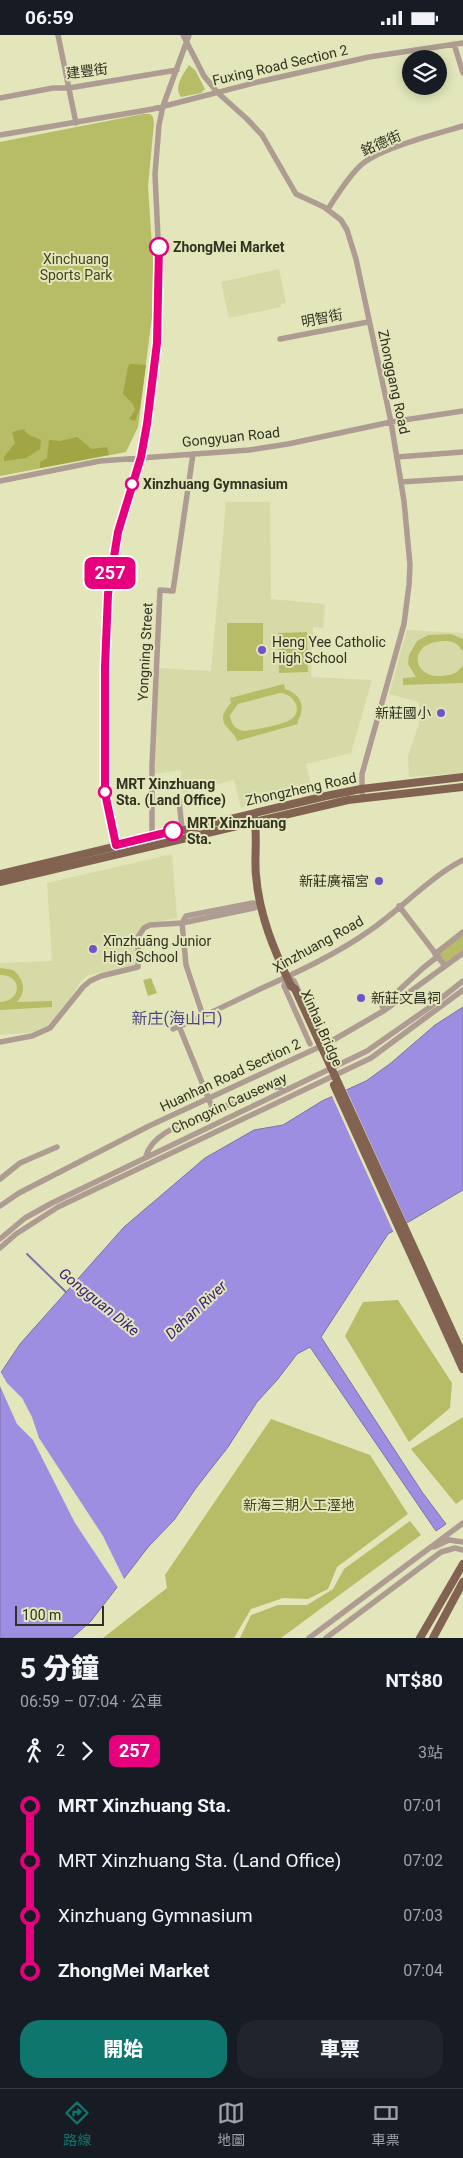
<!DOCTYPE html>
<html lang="zh-TW">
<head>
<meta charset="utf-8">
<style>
  :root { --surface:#171b24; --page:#20242c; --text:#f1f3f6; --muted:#9ea1a6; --line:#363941; --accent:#0f766e }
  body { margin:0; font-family:Roboto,"Noto Sans TC",sans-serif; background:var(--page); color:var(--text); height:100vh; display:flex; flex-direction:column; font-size:19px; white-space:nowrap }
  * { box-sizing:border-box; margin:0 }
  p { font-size:16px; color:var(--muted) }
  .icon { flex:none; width:28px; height:28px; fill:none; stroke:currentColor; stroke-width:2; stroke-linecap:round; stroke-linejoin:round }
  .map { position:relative; height:1603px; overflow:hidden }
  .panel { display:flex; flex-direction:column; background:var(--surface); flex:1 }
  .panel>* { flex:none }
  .badge { padding:0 10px; border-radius:8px; font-size:18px; line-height:32px }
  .tools { position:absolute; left:402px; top:15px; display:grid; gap:10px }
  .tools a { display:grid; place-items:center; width:45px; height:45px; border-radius:50%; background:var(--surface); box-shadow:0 2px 12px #0003; font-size:25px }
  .scale { position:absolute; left:15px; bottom:12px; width:89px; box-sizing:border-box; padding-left:5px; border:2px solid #313221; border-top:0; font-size:14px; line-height:18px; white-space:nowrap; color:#313221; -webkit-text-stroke:4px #e2e6ba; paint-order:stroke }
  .map>.badge { position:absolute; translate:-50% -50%; box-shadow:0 0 0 2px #fff }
  .legs { display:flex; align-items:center; gap:8px; height:55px; padding:0 20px; font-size:16px }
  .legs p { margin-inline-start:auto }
  .headline { display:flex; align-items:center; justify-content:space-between; height:85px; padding:0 20px }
  h1 { font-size:28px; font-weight:800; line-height:38px }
  .button { display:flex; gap:10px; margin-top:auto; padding:10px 20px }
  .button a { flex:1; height:58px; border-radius:20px; background:var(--accent); color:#fff; font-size:20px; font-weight:800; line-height:58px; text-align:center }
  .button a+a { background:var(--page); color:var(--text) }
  ul { padding:0 20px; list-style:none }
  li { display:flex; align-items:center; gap:18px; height:55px; font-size:19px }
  li i { display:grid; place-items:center; width:8px; height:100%; margin:0 6px; background:currentColor }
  li i::after { content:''; width:12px; height:12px; margin:-6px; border:4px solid; border-radius:50%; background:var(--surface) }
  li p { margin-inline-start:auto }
  li:first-child i { background:linear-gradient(#0000 50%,currentColor 0) }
  li:last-child i { background:linear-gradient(currentColor 50%,#0000 0) }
  .status { display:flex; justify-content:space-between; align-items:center; height:35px; padding:0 25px; background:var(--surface); direction:ltr }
  .status svg { height:14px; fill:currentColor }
  .tabs { display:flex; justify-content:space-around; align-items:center; height:70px; border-top:1px solid var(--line); background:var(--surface); font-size:14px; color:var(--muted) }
  .tabs a { display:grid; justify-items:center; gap:2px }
  .tabs .current { color:var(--accent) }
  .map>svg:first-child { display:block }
  .built { fill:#d6daa6 }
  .green { fill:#b7bc67; fill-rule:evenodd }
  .forest { fill:#a1a544 }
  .water { fill:#9e8ee1; stroke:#7d72a7 }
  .pier { fill:#e2e6ba }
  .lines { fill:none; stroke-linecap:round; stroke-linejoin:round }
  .stream { stroke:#7d72a7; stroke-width:2 }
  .minor { stroke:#ae9c92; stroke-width:5.5 }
  .major { stroke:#826250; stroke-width:8 }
  .major-bridge { stroke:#826250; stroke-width:8 }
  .line-1-casing { stroke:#fff; stroke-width:11 }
  .line-1 { stroke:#e6007e; stroke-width:8 }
  .stop-1-dot { fill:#fff; stroke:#e6007e; stroke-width:2.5 }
  .poi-dot { fill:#7252cb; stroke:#e2e6ba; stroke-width:2 }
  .labels { text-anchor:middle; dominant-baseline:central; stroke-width:4; stroke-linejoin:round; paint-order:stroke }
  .street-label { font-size:14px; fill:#313221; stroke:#e2e6ba }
  .stop-label { font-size:14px; font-weight:bold; fill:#313221; stroke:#e2e6ba; text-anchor:start }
  .park-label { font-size:14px; fill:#43451d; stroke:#e2e6ba }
  .poi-label { font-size:14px; fill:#313221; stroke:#e2e6ba; text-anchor:start }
  .water-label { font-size:15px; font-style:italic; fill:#3d1c7d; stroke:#e2e6ba }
  .quarter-label { font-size:16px; fill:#534684; stroke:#e2e6ba }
</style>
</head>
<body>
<div class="status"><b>06:59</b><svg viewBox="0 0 49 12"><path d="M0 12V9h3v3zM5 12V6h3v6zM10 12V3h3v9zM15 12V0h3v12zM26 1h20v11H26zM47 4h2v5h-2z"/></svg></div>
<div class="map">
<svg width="463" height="1603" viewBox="0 0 463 1603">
  <rect width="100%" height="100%" fill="#e2e6ba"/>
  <path class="built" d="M279,234L286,268L281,269V272L229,283L221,247Z
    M226,467H270L271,564L325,569L323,593L313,592L311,642L372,645L351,718L306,729L313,757L260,769L259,766L241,773L234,745L182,758L181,735L154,739L158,633L211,636Z
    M407,595L463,598V738L409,742L408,721L419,689V667L389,659Z
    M172,819L177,883L151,888L136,901L134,930L88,940L79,949L65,972L49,992L38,997L0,1000V928L52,926L47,848Z"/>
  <path class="green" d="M189,30L195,35L205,54L201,58L181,62C173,52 184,38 189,30Z
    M143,79H150L153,82L154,88L148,151L153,226L152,281L138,392L126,417L0,441V107Z
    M227,588H263V636H227Z
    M307,597L308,637L279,638L278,598Z
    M451,599L463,604V617C458,608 453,606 444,606C408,607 411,642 440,641C450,640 457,640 463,630V648L403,650V643L416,642L408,629L409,620L417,606L428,600Z
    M284,649L285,654C297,658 304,666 301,678C300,684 297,684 298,689L237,706C234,693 211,690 231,668L230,663ZM280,658C293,658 305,676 290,685C281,690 255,695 244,696C235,694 231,689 230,680L238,669Z
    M463,894V915L445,928L437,918Z
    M0,933L13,935C24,944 27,956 17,967L52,966V972L0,975V967C23,966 22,939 0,940Z
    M151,943L157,958L148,961L143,945Z
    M398,1265L452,1348L450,1373L409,1407L345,1301L363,1267Z
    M463,1382V1464L456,1469L411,1414Z
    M271,1384L370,1420L408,1479L337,1532L328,1554L308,1564L283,1563L251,1574L234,1603H103L167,1553L165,1540Z
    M410,1486L421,1500L281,1603H240L251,1580L278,1570H307L333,1554L344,1534Z"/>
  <path class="forest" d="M130,329L146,330L140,373L135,386L129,384L135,375L133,369L123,359L128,332Z
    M24,394C27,402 35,401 41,405L40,414L26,423L4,426V422L15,408L12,397Z
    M77,402L92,414L107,412L109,420L40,433V427L47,423L49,405L60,406Z"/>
  <path class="water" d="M463,972V1155L388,1199L321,1302L422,1457L446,1489L436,1496L310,1312L297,1319L278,1344L257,1367L228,1412L196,1453L174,1485L149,1511L91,1586L72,1603H0V1339L20,1309L124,1192L205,1123L254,1095L283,1090L322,1066L366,1046L391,1028L435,990Z"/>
  <path class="pier" d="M345,1052L408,1190L394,1198L331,1059Z
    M0,1336L7,1348L22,1363L32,1382L39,1403L103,1501L125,1546L119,1554L75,1488L33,1405L17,1389L0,1351Z"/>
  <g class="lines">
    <path class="stream" d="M27,1219L66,1257"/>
    <path class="minor" d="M58,0L76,88
      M183,0L204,41L217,57L247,84L262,100L296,159L324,172L341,185L347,195L356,224L391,387L404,466L410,530L409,550L404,589L362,739V758
      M454,9L463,38
      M0,63L53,53H69L177,35
      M0,100L153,74L258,47L369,22L463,8
      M328,174C338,159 347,143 361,130C380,113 437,99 463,91
      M280,304L368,287
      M397,422L463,417
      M0,446L100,426L249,415L288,409L391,387L463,376
      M401,447L463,443
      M179,765L182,794
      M152,801V731L160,555L173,556L193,419
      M116,810L105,758V632L108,559L117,497L141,422L155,325L159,224L155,139L159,90L163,71L189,0
      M399,871L445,931
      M182,888L186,930L203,981
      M182,888L186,881L253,868L260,870
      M435,919L463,897
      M287,942L284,951L310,1009
      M287,942L294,946L299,957
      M385,975L382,971L423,933L437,922
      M315,990L322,1004
      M179,991L212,1072
      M173,994C203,982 231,968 260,954C298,937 337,919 372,894C403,872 429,843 463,825
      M0,1007L32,1001L50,993L83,952L90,946L101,941L138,932V902L144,893L150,890L182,888L225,879L254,873L260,870
      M212,1072C238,1075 257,1044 289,1054
      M146,1121C153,1096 188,1088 209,1078L212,1072
      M0,1144L20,1128L57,1112
      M0,1171L19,1158L149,1091L330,1007L385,975L463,918
      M0,1204L25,1183L52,1168L367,1016L430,972L463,946
      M0,1213L16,1199L58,1172L371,1023L463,955
      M434,1512L449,1505L463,1507
      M309,1603L463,1488
      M326,1603L441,1517L455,1513L463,1515"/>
    <path class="major" d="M254,782C258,800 254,822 256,840C259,880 274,915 291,951
      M0,839L326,761L361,754L463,742
      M0,847L348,765L463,752
      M334,1050L463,1334
      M420,1603L463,1529
      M433,1603L463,1547"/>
    <path class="major-bridge" d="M291,951L295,954L463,1320"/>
  </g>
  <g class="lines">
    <g class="line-1-casing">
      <path id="line-1" d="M159,212L157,308L147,389L141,422L118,497L108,559L105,632V758L116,810L173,796"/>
    </g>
    <use href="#line-1" class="line-1"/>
  </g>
  <g class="stop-1-dot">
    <circle cx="159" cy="212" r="9"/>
    <circle cx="132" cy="449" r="6"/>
    <circle cx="105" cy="757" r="6"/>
    <circle cx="173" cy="796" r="9"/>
  </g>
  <g class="poi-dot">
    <circle cx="262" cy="615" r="5"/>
    <circle cx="441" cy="678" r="5"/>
    <circle cx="379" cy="846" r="5"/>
    <circle cx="93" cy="914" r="5"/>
    <circle cx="361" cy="963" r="5"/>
  </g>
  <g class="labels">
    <g class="street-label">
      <text transform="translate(280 30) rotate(-13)">Fuxing Road Section 2</text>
      <text transform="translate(87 36) rotate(-7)">建豐街</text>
      <text transform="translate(381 108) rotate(-24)">銘德街</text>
      <text transform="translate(322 283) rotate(-11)">明智街</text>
      <text transform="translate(394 347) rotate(78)">Zhonggang Road</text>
      <text transform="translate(231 402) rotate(-6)">Gongyuan Road</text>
      <text transform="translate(145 617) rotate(-87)">Yongning Street</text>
      <text transform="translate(301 754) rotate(-12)">Zhongzheng Road</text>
      <text transform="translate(318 909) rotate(-29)">Xinzhuang Road</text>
      <text transform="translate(322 993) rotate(66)">Xinhai Bridge</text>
      <text transform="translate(230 1040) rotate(-25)">Huanhan Road Section 2</text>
      <text transform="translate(229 1068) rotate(-25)">Chongxin Causeway</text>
    </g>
    <g class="stop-label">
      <text x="173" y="212">ZhongMei Market</text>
      <text x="143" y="449">Xinzhuang Gymnasium</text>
      <text x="116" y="749">MRT Xinzhuang<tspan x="116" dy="16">Sta. (Land Office)</tspan></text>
      <text x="187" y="788">MRT Xinzhuang<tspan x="187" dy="16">Sta.</tspan></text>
    </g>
    <g class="park-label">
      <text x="76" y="224">Xinchuang<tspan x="76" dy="16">Sports Park</tspan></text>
      <text x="299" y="1470">新海三期人工溼地</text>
    </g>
    <g class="poi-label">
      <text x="272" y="607">Heng Yee Catholic<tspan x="272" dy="16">High School</tspan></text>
      <text x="431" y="678" text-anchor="end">新莊國小</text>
      <text x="369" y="846" text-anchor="end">新莊廣福宮</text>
      <text x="103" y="906">Xīnzhuāng Junior<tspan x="103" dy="16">High School</tspan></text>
      <text x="371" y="963">新莊文昌祠</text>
    </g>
    <g class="water-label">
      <text transform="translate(99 1267) rotate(39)">Gongguan Dike</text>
      <text transform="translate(196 1275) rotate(-43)">Dahan River</text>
    </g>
    <g class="quarter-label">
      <text x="177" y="983">新庄(海山口)</text>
    </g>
  </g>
</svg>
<div class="tools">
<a><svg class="icon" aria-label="layers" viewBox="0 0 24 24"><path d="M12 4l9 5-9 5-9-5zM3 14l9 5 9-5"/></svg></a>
</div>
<div class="scale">100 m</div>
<b class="badge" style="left:110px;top:538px;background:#e6007e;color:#fff">257</b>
</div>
<section class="panel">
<div class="headline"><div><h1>5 分鐘</h1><p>06:59 – 07:04 · 公車</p></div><b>NT$80</b></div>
<div class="legs"><svg class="icon" aria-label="walk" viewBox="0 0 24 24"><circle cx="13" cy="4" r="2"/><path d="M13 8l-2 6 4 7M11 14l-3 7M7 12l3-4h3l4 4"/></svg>2<svg class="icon" aria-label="forward" viewBox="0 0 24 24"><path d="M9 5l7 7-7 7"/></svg><b class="badge" style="background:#e6007e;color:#fff">257</b><p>3站</p></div>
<ul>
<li><i style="color:#e6007e"></i><b>MRT Xinzhuang Sta.</b><p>07:01</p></li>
<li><i style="color:#e6007e"></i><span>MRT Xinzhuang Sta. (Land Office)</span><p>07:02</p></li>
<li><i style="color:#e6007e"></i><span>Xinzhuang Gymnasium</span><p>07:03</p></li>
<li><i style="color:#e6007e"></i><b>ZhongMei Market</b><p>07:04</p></li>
</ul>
<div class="button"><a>開始</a><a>車票</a></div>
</section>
<nav class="tabs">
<a class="current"><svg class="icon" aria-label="directions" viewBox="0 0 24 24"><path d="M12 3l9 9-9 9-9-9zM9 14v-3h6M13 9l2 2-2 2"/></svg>路線</a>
<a><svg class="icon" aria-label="map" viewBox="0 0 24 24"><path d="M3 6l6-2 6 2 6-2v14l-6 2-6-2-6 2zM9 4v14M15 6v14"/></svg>地圖</a>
<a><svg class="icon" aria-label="tickets" viewBox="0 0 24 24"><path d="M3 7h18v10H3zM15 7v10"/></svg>車票</a>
</nav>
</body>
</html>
